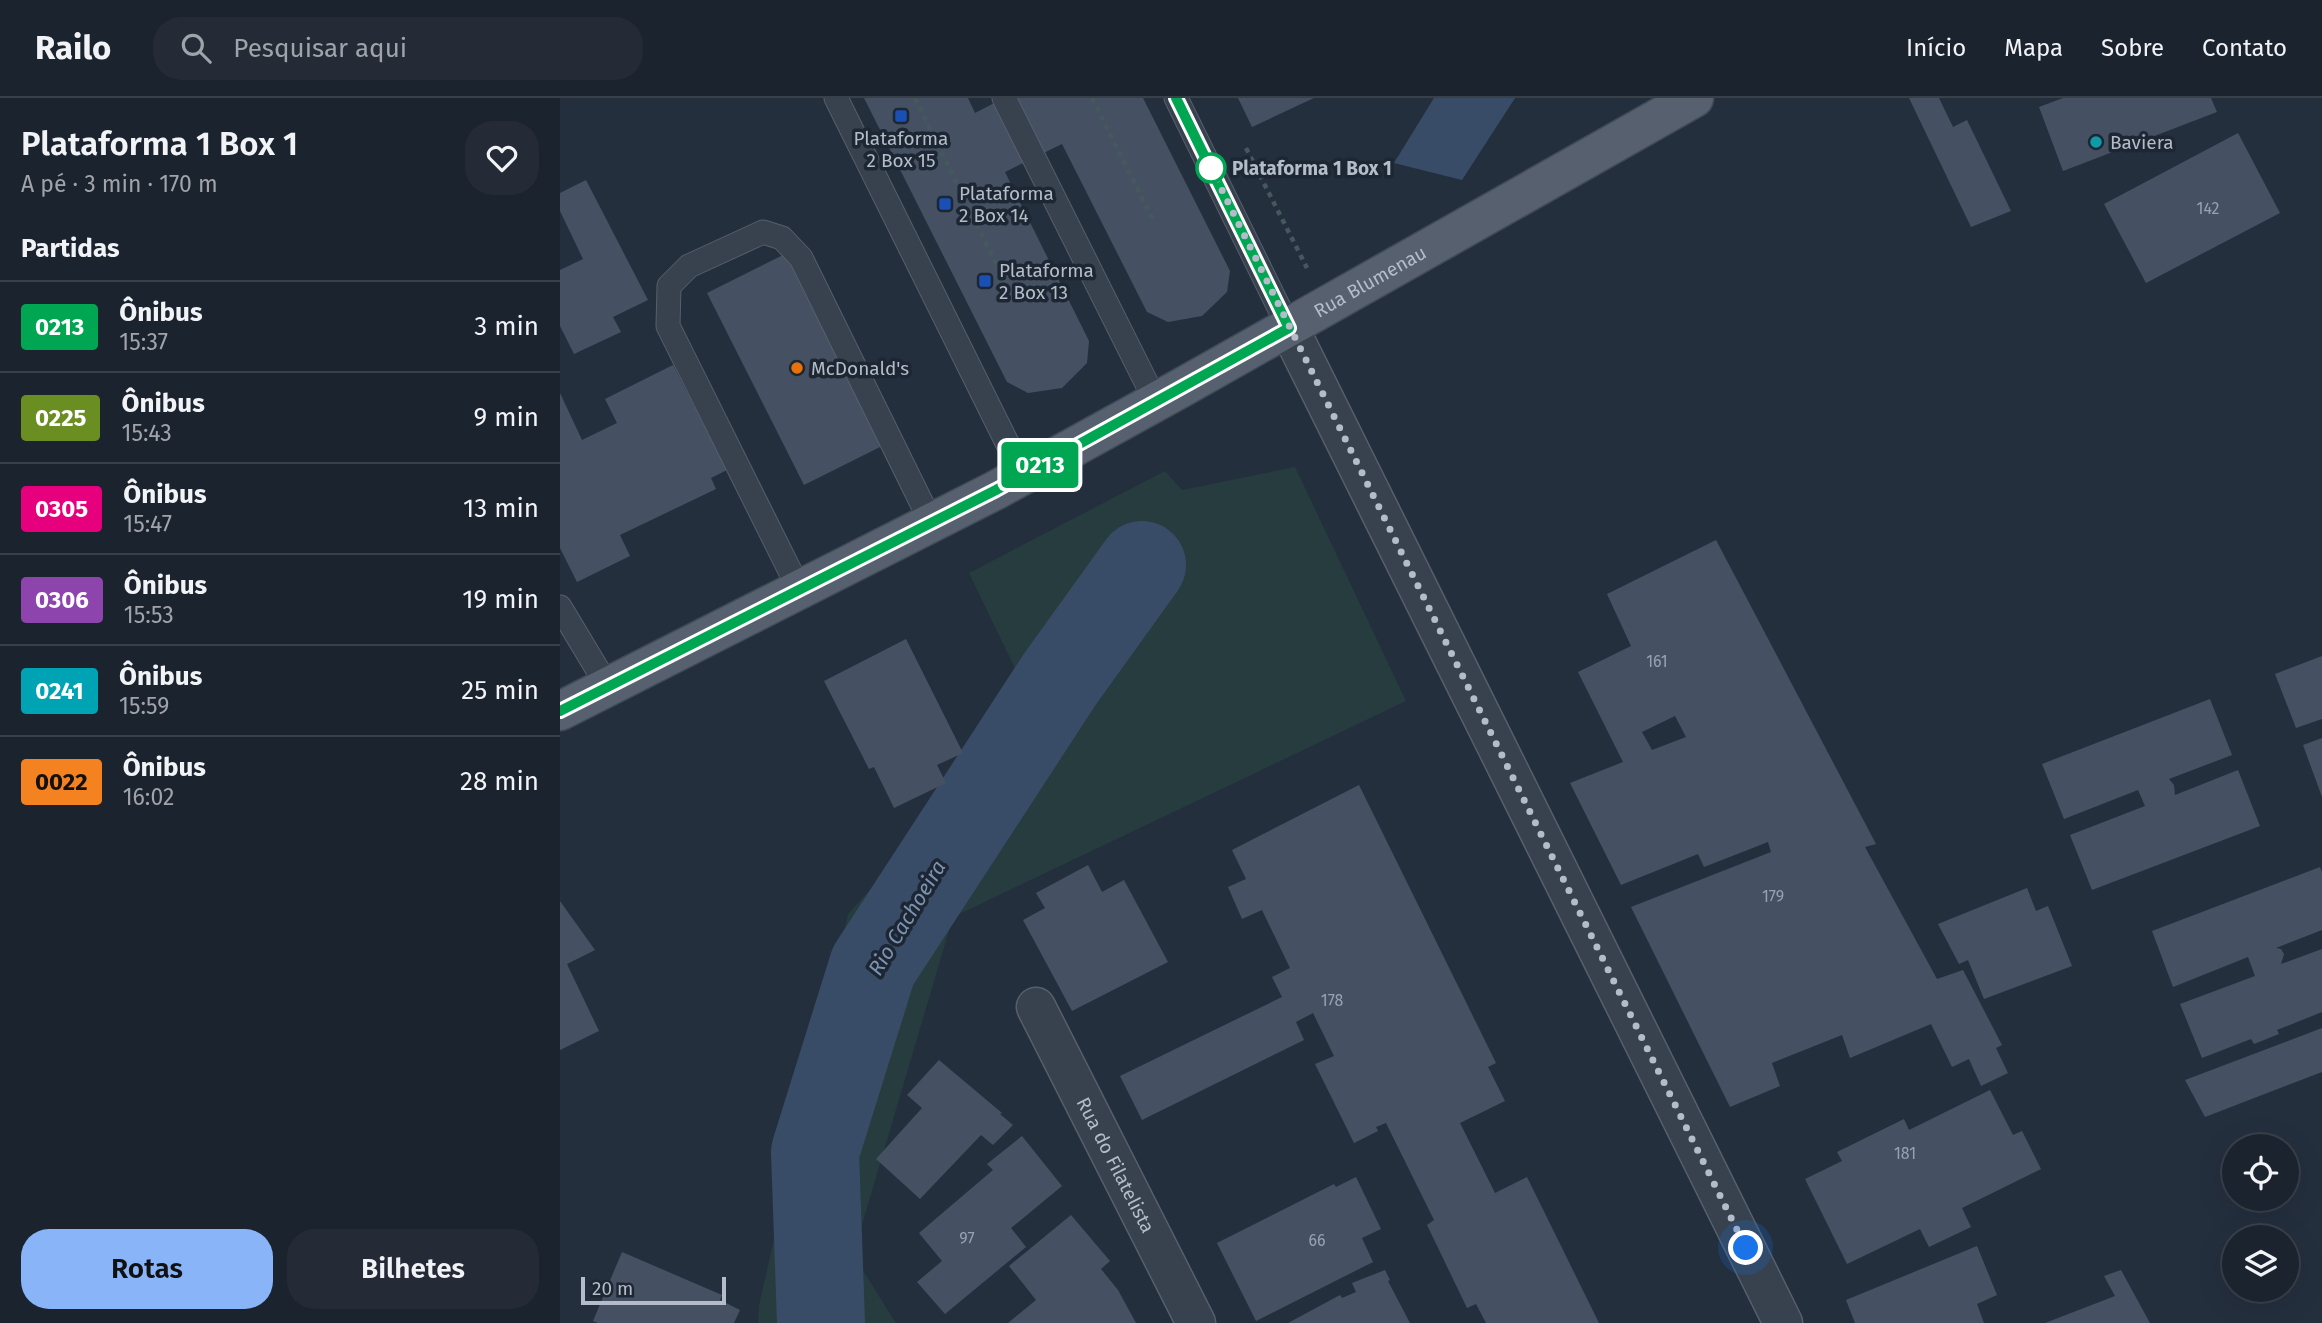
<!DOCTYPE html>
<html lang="pt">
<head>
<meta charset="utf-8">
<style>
  :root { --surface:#1b232e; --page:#242b36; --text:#f1f3f6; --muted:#a0a4aa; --line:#39404a; --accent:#8ab4f8 }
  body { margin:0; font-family:"Fira Sans",sans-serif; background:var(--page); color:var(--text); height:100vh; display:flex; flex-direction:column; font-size:26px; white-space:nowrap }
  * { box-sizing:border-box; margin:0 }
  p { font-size:23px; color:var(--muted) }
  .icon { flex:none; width:38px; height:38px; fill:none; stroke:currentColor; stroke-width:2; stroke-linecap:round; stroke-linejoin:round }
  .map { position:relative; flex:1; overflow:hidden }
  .side { display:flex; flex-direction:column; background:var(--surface); width:560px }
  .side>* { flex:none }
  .badge { padding:0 14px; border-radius:5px; font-size:24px; line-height:46px }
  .fabs { position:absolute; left:1662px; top:1036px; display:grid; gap:14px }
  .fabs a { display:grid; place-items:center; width:77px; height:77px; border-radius:50%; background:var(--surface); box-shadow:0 7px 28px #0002,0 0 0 2px var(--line); font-size:35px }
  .scale { position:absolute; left:21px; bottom:18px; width:145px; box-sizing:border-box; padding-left:7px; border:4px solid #b4bcc9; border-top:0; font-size:19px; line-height:24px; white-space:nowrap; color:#b4bcc9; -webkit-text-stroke:5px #1d2633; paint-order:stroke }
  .you { position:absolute; width:35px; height:35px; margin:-18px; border:5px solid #fff; border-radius:50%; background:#1a73e8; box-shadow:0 0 0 10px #1a73e833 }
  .map>.badge { position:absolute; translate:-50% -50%; box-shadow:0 0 0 4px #fff }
  h2 { padding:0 21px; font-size:26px; line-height:63px }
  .round { display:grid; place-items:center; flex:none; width:74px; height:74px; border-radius:28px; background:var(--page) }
  .headline { display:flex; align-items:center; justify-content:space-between; height:119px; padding:0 21px }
  h1 { font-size:33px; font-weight:600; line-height:52px }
  .action { display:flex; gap:14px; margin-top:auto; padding:14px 21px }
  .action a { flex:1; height:80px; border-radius:28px; background:var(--accent); color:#111; font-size:28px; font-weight:600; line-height:80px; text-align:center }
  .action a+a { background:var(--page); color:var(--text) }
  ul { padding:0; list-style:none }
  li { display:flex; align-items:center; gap:21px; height:91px; padding:0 21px; border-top:2px solid var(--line) }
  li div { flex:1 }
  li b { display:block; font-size:26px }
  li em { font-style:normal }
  li .badge { min-width:77px; font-weight:700; text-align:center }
  header { display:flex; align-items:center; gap:42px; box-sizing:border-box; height:98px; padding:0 35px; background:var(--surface); border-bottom:2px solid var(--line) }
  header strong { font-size:33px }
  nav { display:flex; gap:38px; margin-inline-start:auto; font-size:24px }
  .search { width:490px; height:63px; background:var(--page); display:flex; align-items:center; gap:18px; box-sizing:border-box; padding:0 24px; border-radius:28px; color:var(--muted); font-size:26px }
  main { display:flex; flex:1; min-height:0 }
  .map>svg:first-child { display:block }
  .green { fill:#263c3f }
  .water { fill:#394c67 }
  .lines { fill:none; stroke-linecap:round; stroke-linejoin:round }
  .river { stroke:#394c67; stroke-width:88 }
  .building { fill:#455162; fill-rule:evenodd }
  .lane-casing { stroke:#565f6c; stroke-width:25 }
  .street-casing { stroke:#565f6c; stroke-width:41 }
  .primary-casing { stroke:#414a57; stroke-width:41 }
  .path { stroke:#44595c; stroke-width:4.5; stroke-dasharray:5 5; stroke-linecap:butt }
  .lane { stroke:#38414e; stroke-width:23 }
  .street { stroke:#38414e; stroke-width:38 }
  .primary { stroke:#56606e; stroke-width:38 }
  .line-casing { stroke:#fff; stroke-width:16 }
  .line { stroke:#00a651; stroke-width:10 }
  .walk { stroke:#b4bcc9; stroke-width:7; stroke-dasharray:0 12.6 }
  .transit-dot { fill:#1a4fb4; stroke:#1d2633; stroke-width:2.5 }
  .culture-dot { fill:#0f9aa8; stroke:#1d2633; stroke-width:2.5 }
  .stop-dot { fill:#fff; stroke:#00a651; stroke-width:3.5 }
  .food-dot { fill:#e8710a; stroke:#1d2633; stroke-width:2.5 }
  .labels { text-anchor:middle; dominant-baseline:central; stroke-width:7; stroke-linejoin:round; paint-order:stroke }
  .number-label { font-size:16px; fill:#98a1af }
  .poi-label { font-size:19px; fill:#b4bcc9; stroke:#1d2633; text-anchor:start }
  .stop-label { font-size:19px; font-weight:bold; fill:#b4bcc9; stroke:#1d2633; text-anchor:start }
  .street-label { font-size:19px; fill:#b4bcc9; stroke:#1d2633 }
  .water-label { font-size:21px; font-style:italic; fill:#7c92b1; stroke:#1d2633 }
</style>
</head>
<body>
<header>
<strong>Railo</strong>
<div class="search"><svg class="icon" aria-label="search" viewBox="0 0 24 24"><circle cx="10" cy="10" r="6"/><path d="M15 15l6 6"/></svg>Pesquisar aqui</div>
<nav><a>Início</a><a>Mapa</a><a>Sobre</a><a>Contato</a></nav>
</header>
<main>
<section class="side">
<div class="headline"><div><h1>Plataforma 1 Box 1</h1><p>A pé · 3 min · 170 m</p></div><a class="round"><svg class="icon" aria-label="heart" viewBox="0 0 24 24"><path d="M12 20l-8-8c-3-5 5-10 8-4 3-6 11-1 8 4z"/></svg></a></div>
<h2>Partidas</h2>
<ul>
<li><span class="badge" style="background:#00a651;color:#fff">0213</span><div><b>Ônibus</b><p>15:37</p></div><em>3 min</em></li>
<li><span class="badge" style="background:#6b8e23;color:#fff">0225</span><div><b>Ônibus</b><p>15:43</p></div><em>9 min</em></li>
<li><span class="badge" style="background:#e6007e;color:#fff">0305</span><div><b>Ônibus</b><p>15:47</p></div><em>13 min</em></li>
<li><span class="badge" style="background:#8e44ad;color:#fff">0306</span><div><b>Ônibus</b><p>15:53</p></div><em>19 min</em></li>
<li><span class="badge" style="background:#00a3b4;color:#fff">0241</span><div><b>Ônibus</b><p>15:59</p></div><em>25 min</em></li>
<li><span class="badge" style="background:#f58220;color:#111">0022</span><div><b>Ônibus</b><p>16:02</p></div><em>28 min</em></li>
</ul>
<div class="action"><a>Rotas</a><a>Bilhetes</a></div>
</section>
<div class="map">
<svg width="1762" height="1225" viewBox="0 0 1762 1225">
  <rect width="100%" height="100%" fill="#242f3e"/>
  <path class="green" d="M735,369L846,603L393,819L293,1157L336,1225H198L199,1207L288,816L415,676L467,595L409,475L605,373L622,392Z"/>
  <path class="water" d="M874,0H955L902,82L834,65Z"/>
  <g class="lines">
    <path class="river" d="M261,1225L255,1054L313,868L500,581L582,467"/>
  </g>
  <path class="building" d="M304,0H408L415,15L444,0H583L670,173L667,194L642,218L608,224L587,214L502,46L445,74L529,243L527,265L502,290L468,295L447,284Z
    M678,0H754L692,29Z
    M1349,0H1379L1393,29L1407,22L1451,113L1411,129Z
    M1503,0H1651L1657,14L1503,73L1479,9Z
    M1678,35L1720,115L1586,185L1544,106Z
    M26,82L88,202L53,219L61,234L14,256L0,228V172L23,161L0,113V95Z
    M229,154L326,346L244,387L147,195Z
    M113,267L167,372L151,380L156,391L60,437L70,458L17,484L0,450V295L22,342L57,325L45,301Z
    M1156,442L1316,746L1305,749L1377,881L1403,872L1442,947L1436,950L1448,975L1421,988L1409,961L1392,969L1371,926L1290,960L1282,937L1212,965L1220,988L1170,1009L1071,809L1211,754L1208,744L1144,769L1138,756L1061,787L1010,685L1063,664L1018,574L1071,548L1047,496ZM1115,618L1126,639L1092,652L1082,634Z
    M346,541L403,655L377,667L386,685L334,710L314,669L309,671L264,583Z
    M1762,558V621L1736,630L1715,576Z
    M1650,601L1672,657L1609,681L1614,687L1615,697L1678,672L1700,728L1532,792L1510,737L1585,708L1578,692L1504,721L1482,666Z
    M1762,640V699L1743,647Z
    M799,687L936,965L928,969L945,1003L900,1025L935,1095L967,1079L1039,1225H926L916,1206L907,1210L867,1127L874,1122L826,1025L816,1029L818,1033L794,1045L755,966L774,958L753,915L736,924L744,942L582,1022L560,978L722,899L712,879L730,870L702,812L682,821L668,789L686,781L672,752Z
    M528,767L542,794L564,782L608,864L512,913L463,822L485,810L476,795Z
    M1760,769L1762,774V832L1716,850L1721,851L1724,856L1721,866L1762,851V914L1717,932L1719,936L1694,946L1691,941L1642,960L1620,906L1695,878L1688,859L1613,889L1592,833Z
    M1467,790L1476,813L1488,808L1512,868L1424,901L1408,862L1399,866L1378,826Z
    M0,803L35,852L7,866L39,933L0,952Z
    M1762,930V974L1645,1019L1625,982Z
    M379,962L442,1015L440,1016L453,1027L433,1047L421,1037L360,1101L316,1061L362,1010L347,997Z
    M1430,992L1453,1037L1462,1033L1481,1071L1402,1110L1411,1129L1369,1149L1360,1131L1287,1166L1245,1081L1282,1063L1277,1054L1344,1021L1349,1032Z
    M462,1038L502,1088L451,1130L466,1149L385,1216L357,1184L382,1163L359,1135L433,1072L427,1066Z
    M796,1079L821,1131L802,1140L813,1164L696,1223L657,1145L774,1086L776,1089Z
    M511,1117L550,1163L541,1171L558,1192L576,1225H448L476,1202L449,1168Z
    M1417,1148L1437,1197L1417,1206L1424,1225H1295L1286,1202Z
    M62,1154L162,1197L160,1202L180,1212L174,1225H38L33,1223Z
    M825,1172L830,1182L828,1183L850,1225H728L780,1197L782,1200L796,1194L792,1185Z
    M1561,1172L1590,1225H1485L1555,1198L1544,1178Z"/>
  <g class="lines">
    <g class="lane-casing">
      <path id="lane" d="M276,0L463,377
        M444,0L596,304
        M616,0L729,230
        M239,491L108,228L109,188L129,168L203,134L222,140L241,160L371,424
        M0,509L48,589"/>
    </g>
    <g class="street-casing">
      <g id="street">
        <path d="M729,230L1223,1225"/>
        <path id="s1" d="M476,909L636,1225"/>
      </g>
    </g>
    <g class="primary-casing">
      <g id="primary">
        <path id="s2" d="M0,613L436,392L621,290L1134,0"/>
      </g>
    </g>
    <path class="path" d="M355,0L449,192
      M532,0L593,122
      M686,50L747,170"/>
    <use href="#lane" class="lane"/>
    <use href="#street" class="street"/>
    <use href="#primary" class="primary"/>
  </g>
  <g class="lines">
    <g class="line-casing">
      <path id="line" d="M0,613L436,392L729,230L616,0"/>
    </g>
    <use href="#line" class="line"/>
    <path class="walk" d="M651,70L1186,1150"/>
  </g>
  <g class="transit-dot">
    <rect x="334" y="11" width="14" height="14" rx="3.5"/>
    <rect x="378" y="99" width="14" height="14" rx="3.5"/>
    <rect x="418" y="176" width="14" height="14" rx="3.5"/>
  </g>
  <circle class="culture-dot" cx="1536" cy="44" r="7"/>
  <circle class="stop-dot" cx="651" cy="70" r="14"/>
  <circle class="food-dot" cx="237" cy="270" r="7"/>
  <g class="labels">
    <g class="number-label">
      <text x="1648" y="110">142</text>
      <text x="1097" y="563">161</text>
      <text x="1213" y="798">179</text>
      <text x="772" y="902">178</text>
      <text x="1345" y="1055">181</text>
      <text x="407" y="1140">97</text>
      <text x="757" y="1142">66</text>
    </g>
    <g class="poi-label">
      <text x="341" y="40" text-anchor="middle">Plataforma<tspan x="341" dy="22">2 Box 15</tspan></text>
      <text x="1550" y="44">Baviera</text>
      <text x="399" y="95">Plataforma<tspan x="399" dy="22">2 Box 14</tspan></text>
      <text x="439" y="172">Plataforma<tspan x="439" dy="22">2 Box 13</tspan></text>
      <text x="251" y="270">McDonald's</text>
    </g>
    <g class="stop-label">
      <text x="672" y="70">Plataforma 1 Box 1</text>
    </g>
    <g class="street-label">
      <text stroke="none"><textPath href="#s2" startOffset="917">Rua Blumenau</textPath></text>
      <text stroke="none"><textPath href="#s1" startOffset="177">Rua do Filatelista</textPath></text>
    </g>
    <g class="water-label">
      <text transform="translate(347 820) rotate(-59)">Rio Cachoeira</text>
    </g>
  </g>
</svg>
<div class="fabs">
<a><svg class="icon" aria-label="locate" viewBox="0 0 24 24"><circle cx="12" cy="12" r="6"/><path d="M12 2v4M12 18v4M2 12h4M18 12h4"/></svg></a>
<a><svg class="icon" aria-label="layers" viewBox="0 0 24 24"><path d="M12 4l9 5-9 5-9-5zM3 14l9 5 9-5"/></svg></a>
</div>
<div class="scale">20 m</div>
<div class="you" style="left:1186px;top:1150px"></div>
<b class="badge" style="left:480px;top:367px;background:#00a651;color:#fff">0213</b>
</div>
</main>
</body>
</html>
